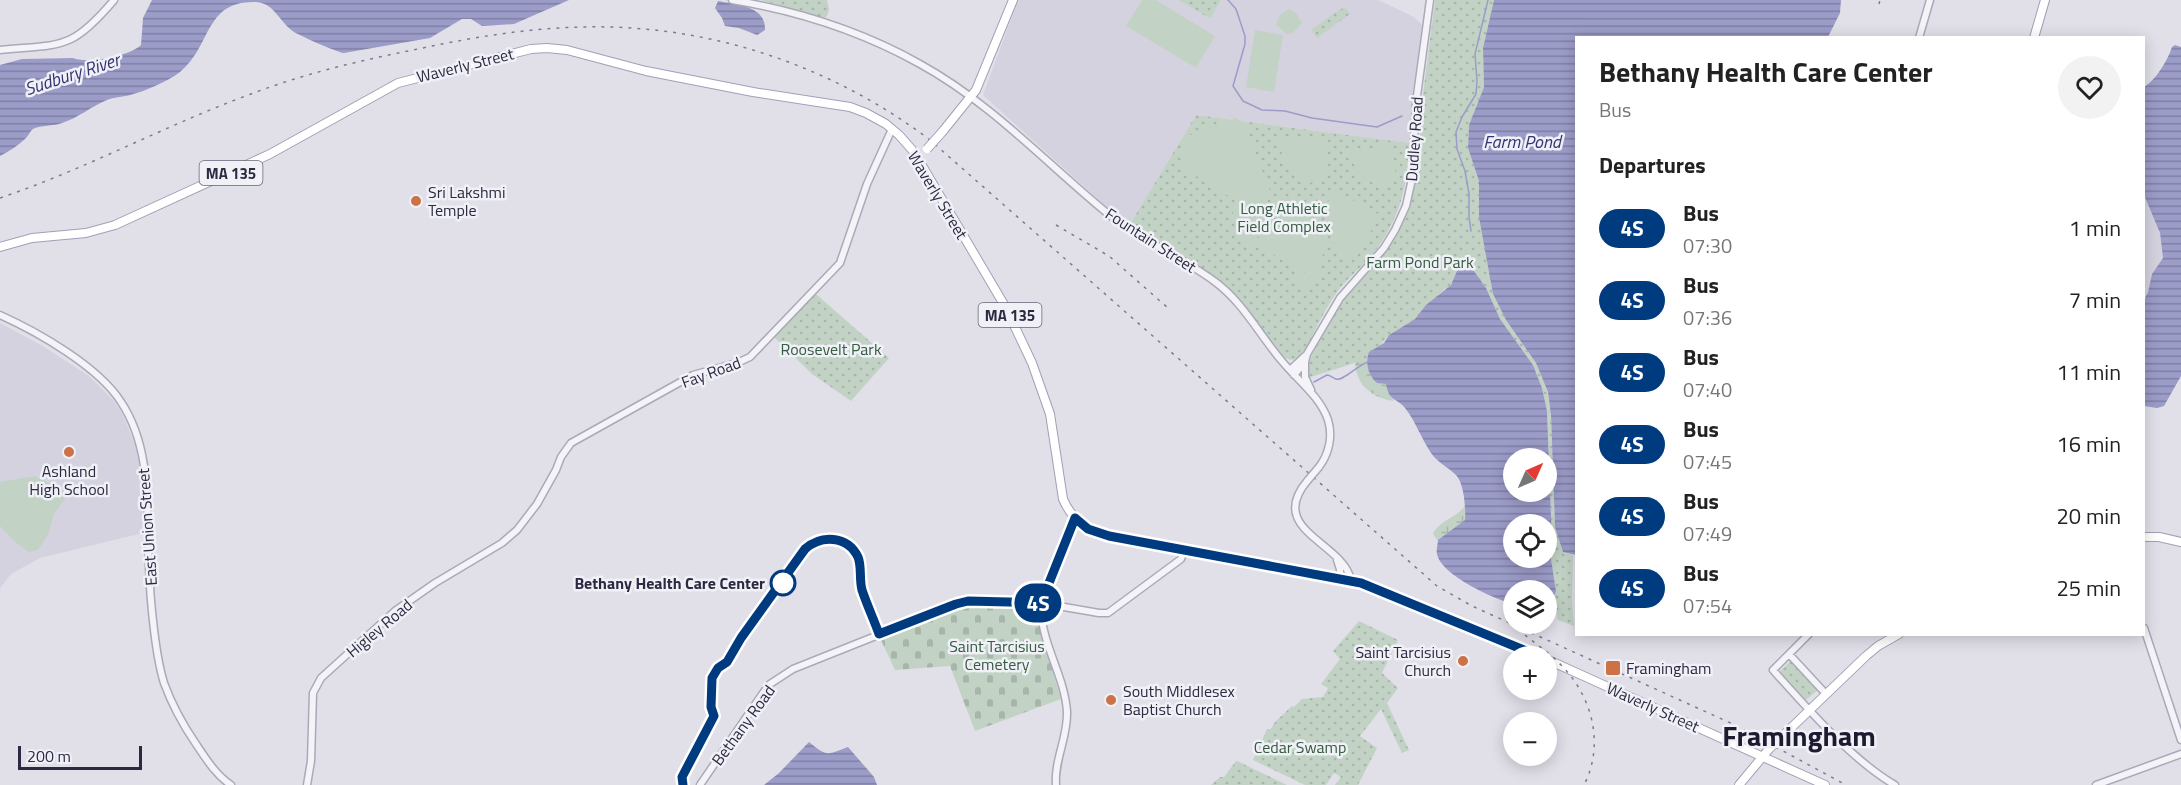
<!DOCTYPE html>
<html lang="en">
<head>
<meta charset="utf-8">
<style>
  :root { --surface:#fff; --page:#f2f2f2; --text:#222; --muted:#767676 }
  body { margin:0; font-family:"Titillium Web",sans-serif; background:var(--page); color:var(--text); height:100vh; display:flex; flex-direction:column; font-size:22px; white-space:nowrap }
  * { box-sizing:border-box; margin:0 }
  p { font-size:20px; color:var(--muted) }
  .icon { flex:none; width:33px; height:33px; fill:none; stroke:currentColor; stroke-width:2; stroke-linecap:round; stroke-linejoin:round }
  .map { position:relative; flex:1; overflow:hidden }
  .sheet { position:absolute; left:1575px; top:36px; width:570px; height:600px; display:flex; flex-direction:column; background:var(--surface); border-radius:0px; box-shadow:0 3px 15px #0003 }
  .sheet>* { flex:none }
  .badge { padding:0 12px; border-radius:20px; font-size:21px; line-height:39px }
  .needle { width:39px; rotate:45deg }
  .buttons { position:absolute; left:1503px; top:448px; display:grid; gap:12px }
  .buttons a { display:grid; place-items:center; width:54px; height:54px; border-radius:50%; background:var(--surface); box-shadow:0 3px 15px #0003; font-size:30px }
  .scale { position:absolute; left:18px; bottom:15px; width:124px; box-sizing:border-box; padding-left:6px; border:3px solid #2c2941; border-top:0; font-size:16px; line-height:21px; white-space:nowrap; color:#2c2941; -webkit-text-stroke:4px #f0f0f7; paint-order:stroke }
  .map>.badge { position:absolute; translate:-50% -50%; box-shadow:0 0 0 3px #fff }
  h2 { padding:0 24px; font-size:22px; line-height:54px }
  .round { display:grid; place-items:center; flex:none; width:63px; height:63px; border-radius:32px; background:var(--page) }
  .summary { display:flex; align-items:center; justify-content:space-between; height:102px; padding:0 24px }
  h1 { font-size:28px; font-weight:700; line-height:45px }
  ul { padding:0; list-style:none }
  li { display:flex; align-items:center; gap:18px; height:72px; padding:0 24px }
  li div { flex:1 }
  li b { display:block; font-size:22px }
  li em { font-style:normal }
  li .badge { min-width:66px; font-weight:700; text-align:center }
  .map>svg:first-child { display:block }
  .built { fill:#d4d2de }
  .wetland { fill:url(#wetland-marsh) }
  .cemetery { fill:url(#cemetery-stones) }
  .park { fill:url(#park-dots) }
  .pitch { fill:#c2d3c5 }
  .water { fill:url(#water-rules); fill-rule:evenodd }
  .lines { fill:none; stroke-linecap:round; stroke-linejoin:round }
  .stream { stroke:#9c9cc9; stroke-width:1.5 }
  .minor-casing { stroke:#aba9b7; stroke-width:9 }
  .major-casing { stroke:#a1a0b5; stroke-width:10 }
  .minor { stroke:#f4f3f7; stroke-width:6 }
  .major { stroke:#fff; stroke-width:8 }
  .rail { stroke:#7c7a93; stroke-width:1.5; stroke-dasharray:3 6; stroke-linecap:butt }
  .minor-bridge-casing { stroke:#aba9b7; stroke-width:9; stroke-linecap:butt }
  .major-bridge-casing { stroke:#a1a0b5; stroke-width:10; stroke-linecap:butt }
  .minor-bridge { stroke:#f4f3f7; stroke-width:6 }
  .major-bridge { stroke:#fff; stroke-width:8 }
  .line-casing { stroke:#fff; stroke-width:14 }
  .line { stroke:#003b80; stroke-width:9 }
  .poi-dot { fill:#cd7246; stroke:#f0f0f7; stroke-width:2 }
  .stop-dot { fill:#fff; stroke:#003b80; stroke-width:3 }
  .labels { text-anchor:middle; dominant-baseline:central; stroke-width:5; stroke-linejoin:round; paint-order:stroke }
  .shield { fill:#f0f0f7; stroke:#676578; stroke-width:1.5 }
  .shield-label { font-size:15px; font-weight:bold; fill:#2c2941 }
  .street-label { font-size:16px; fill:#2c2941; stroke:#f0f0f7 }
  .poi-label { font-size:16px; fill:#2c2941; stroke:#f0f0f7; text-anchor:start }
  .park-label { font-size:16px; fill:#365c41; stroke:#f0f0f7 }
  .stop-label { font-size:16px; font-weight:bold; fill:#2c2941; stroke:#f0f0f7; text-anchor:end }
  .water-label { font-size:18px; font-style:italic; fill:#353374; stroke:#f0f0f7 }
  .town-label { font-size:28px; font-weight:bold; fill:#1e1b31; stroke:#f0f0f7 }
</style>
</head>
<body>
<div class="map">
<svg width="2181" height="785" viewBox="0 0 2181 785">
  <defs>
    <pattern id="wetland-marsh" width="20" height="14" patternUnits="userSpaceOnUse" patternTransform="scale(1.5)"><rect width="20" height="14" fill="#c2d3c5"/><path d="M1 5h8M5 5V1M11 12h8M15 12V8" fill="none" stroke="#a7b5aa"/></pattern>
    <pattern id="cemetery-stones" width="16" height="16" patternUnits="userSpaceOnUse" patternTransform="scale(1.5)"><rect width="16" height="16" fill="#c2d3c5"/><path d="M2 7V4a2 2 0 0 1 4 0v3zM10 15v-3a2 2 0 0 1 4 0v3z" fill="#a7b5aa"/></pattern>
    <pattern id="park-dots" width="8" height="8" patternUnits="userSpaceOnUse" patternTransform="scale(1.5)"><rect width="8" height="8" fill="#c2d3c5"/><path d="M2 2h.1M6 6h.1" fill="none" stroke="#a7b5aa" stroke-width="1.8" stroke-linecap="round"/></pattern>
    <pattern id="water-rules" width="6" height="5" patternUnits="userSpaceOnUse" patternTransform="scale(1.5)"><rect width="6" height="5" fill="#9c9cc9"/><path d="M0 2.5h6" fill="none" stroke="#7f7fa5"/></pattern>
  </defs>
  <rect width="100%" height="100%" fill="#e1e0e9"/>
  <path class="built" d="M1018,0H1178L1209,19L1221,0H1378L1414,17L1422,25L1411,109L1409,143L1196,115L1130,224L1102,203L983,95Z
    M2144,195L2160,233L2163,258L2152,274L2148,292L2144,300Z
    M0,323L41,345L89,376L113,400L122,413L136,446L141,476L143,533L40,558L11,574L0,588Z"/>
  <path class="wetland" d="M1379,338C1369,356 1360,368 1380,383L1386,384L1389,394L1394,401C1372,398 1356,385 1355,362Z
    M1465,505C1465,509 1467,517 1465,520C1464,523 1442,537 1438,541L1433,534C1440,519 1458,518 1465,505Z"/>
  <path class="cemetery" d="M983,605L1028,606L1034,610L1061,699L975,731L950,666L895,670L880,638L958,608Z"/>
  <path class="park" d="M761,0H827L829,10L827,16L824,18Z
    M1178,0H1221L1210,19Z
    M1435,0H1494L1483,48L1484,87L1469,125L1468,148L1479,181L1493,294L1506,320L1536,363L1548,392L1551,415L1555,527L1563,552L1573,555L1572,602L1574,626L1558,620L1553,598L1556,591L1549,546L1552,542L1547,411L1542,388L1533,365L1500,319L1486,288L1474,271L1470,262C1458,266 1456,280 1448,288L1444,289L1415,319L1389,335L1380,346L1371,350L1367,359L1308,378V367L1311,357L1338,307L1353,287L1388,249L1408,207L1419,165L1421,110Z
    M1345,7L1350,14L1317,38L1311,30L1334,13Z
    M1196,115L1409,143C1409,184 1399,222 1372,255C1362,267 1350,276 1340,288C1325,308 1315,331 1304,353C1297,360 1290,363 1282,355L1244,304L1225,284L1130,224Z
    M816,294L889,358L851,401L812,374L774,337Z
    M1359,621L1398,640L1382,673L1398,688L1387,703L1409,750L1402,753L1381,709L1360,736L1377,748L1358,785H1335L1341,777L1334,773L1326,785H1305L1253,760L1267,729L1270,730L1275,722L1292,706L1294,707L1302,699L1323,697L1328,688L1321,684L1340,659L1333,651Z
    M1790,662H1793L1818,690L1806,700L1781,674V670Z
    M1236,761H1237L1287,785H1211L1220,777H1224Z"/>
  <path class="pitch" d="M1142,0H1156L1215,36L1196,68L1126,26Z
    M1289,9L1297,14L1302,23L1293,33L1287,34L1276,25L1280,15Z
    M1255,30L1283,35L1274,92L1246,87Z
    M1236,118L1245,125L1272,196L1260,201L1273,210V216L1251,246C1235,234 1229,220 1235,200L1180,166L1182,138Z
    M1280,137L1320,139L1326,145L1325,178L1310,183C1287,178 1280,158 1280,137Z
    M1384,144L1393,153L1396,178L1390,186C1368,187 1350,171 1352,149L1373,148L1375,145Z
    M1336,191L1380,215L1355,260C1332,251 1327,231 1324,207Z
    M1292,197L1312,211L1328,234L1318,275L1309,271L1318,282L1305,293L1295,281L1305,272L1263,249L1261,243L1282,209Z
    M35,476L69,493L54,514L48,535L38,550L29,552L14,541L0,526V482Z"/>
  <path class="water" d="M152,0H569L514,24L482,26L471,19H462L430,38L344,53C336,52 301,36 294,32C279,22 274,2 255,2C204,1 212,46 180,72C167,82 145,91 130,95C122,97 114,97 107,100C92,106 78,118 62,123C54,126 44,125 35,128C30,130 30,134 26,138C19,145 10,151 0,156V65L22,59L73,58C87,64 130,56 141,45L143,18Z
    M1494,0H1841L1840,13L1828,37L1576,38V555L1563,552L1555,527L1551,415L1548,392L1536,363L1506,320L1493,294L1479,217V181L1468,148L1469,125L1484,87L1483,48Z
    M718,1C736,5 766,5 765,30L757,35L739,28L725,26L722,18L715,8Z
    M2175,45L2181,47V376L2164,406L2157,408L2144,406V300L2148,292L2152,274L2163,258L2160,233L2144,195V87C2155,81 2168,60 2172,47Z
    M1470,262L1474,271L1486,288L1500,319L1533,365L1542,388L1547,411L1552,542L1549,546L1556,591L1553,598L1547,603L1546,591H1514L1513,604C1494,599 1441,575 1437,554C1436,549 1438,544 1438,540L1465,520C1466,509 1464,483 1456,475C1448,467 1438,463 1431,453C1421,438 1416,422 1405,408C1396,397 1389,402 1386,384L1377,383C1368,375 1365,363 1369,352L1384,343L1389,335L1415,319L1426,305L1451,285L1457,271ZM1514,459H1546V492H1514ZM1514,525H1546V558H1514Z
    M809,742C827,757 827,755 848,747L874,777L877,785H764L779,773Z"/>
  <g class="lines">
    <path class="stream" d="M1228,0L1236,9L1245,36V44L1233,86L1243,101L1262,110L1285,111L1312,118L1377,127L1402,116
      M1471,231L1469,217V194L1465,171L1457,149L1456,132L1462,117L1476,94L1477,81L1475,54L1488,0
      M1314,382L1327,375C1330,375 1333,378 1336,379C1342,382 1358,365 1368,362"/>
    <g class="minor-casing">
      <path id="minor" d="M732,0C798,11 861,31 920,64C991,103 1045,162 1107,213C1140,240 1180,256 1214,281C1242,301 1259,334 1281,360C1296,379 1320,396 1328,420C1333,436 1329,454 1319,467
        M1919,38L1930,0
        M0,50C62,44 71,51 114,0
        M0,315C38,332 99,367 121,402C153,450 146,511 149,566C150,598 155,654 164,683C172,705 183,725 196,744C206,759 216,775 231,785
        M1305,362V377L1311,390
        M1290,370L1305,356
        M1294,375L1305,362L1307,354L1340,298L1384,248L1395,230L1406,206L1412,179L1416,103L1430,0
        M1308,480C1265,530 1343,542 1351,580
        M1337,560L1340,569V578
        M2144,628L2181,740
        M1809,634L1773,670C1806,707 1853,761 1895,785
        M1789,654L1826,694
        M307,785L311,761L313,693L321,678L395,611L435,583L502,543L517,530L537,504L556,470L561,457L571,443L693,375L737,363L750,357L840,263L867,184L892,129
        M700,785L763,693L770,684L793,669L956,604L968,601L1041,603L1099,613H1108L1181,559L1185,549
        M1056,785C1054,760 1068,737 1067,712C1065,677 1042,645 1041,609C1041,592 1067,538 1075,518
        M2096,785L2181,754"/>
    </g>
    <g class="major-casing">
      <path id="major" d="M2034,38L2045,0
        M943,131L976,90L1013,0
        M0,247L32,238L86,233L115,225L270,154L398,83L531,49L547,48L567,50L646,71L753,92L850,107L866,113L886,124L899,135L914,152L1006,308L1032,363L1050,414L1063,499C1072,520 1087,531 1109,536L1358,582L1541,657
        M2144,537H2159L2181,542
        M1546,659L1825,785
        M1739,785L1769,749L1866,656L1878,646L1899,634"/>
    </g>
    <use href="#minor" class="minor"/>
    <use href="#major" class="major"/>
    <path class="rail" d="M1879,4L1880,0
      M0,198C86,169 166,125 251,94C303,74 358,61 413,50C469,38 526,28 584,27C708,24 831,65 930,140L1437,586L1472,606L1735,725L1846,785
      M1056,225L1109,256L1168,308
      M1525,635C1537,645 1551,654 1561,665C1592,696 1605,744 1584,785"/>
    <g class="minor-bridge-casing">
      <path id="minor-bridge" d="M1308,480L1319,467"/>
    </g>
    <g class="major-bridge-casing">
      <path id="major-bridge" d="M927,149L943,131"/>
    </g>
    <use href="#minor-bridge" class="minor-bridge"/>
    <use href="#major-bridge" class="major-bridge"/>
  </g>
  <g class="lines">
    <g class="line-casing">
      <path id="line" d="M683,785L682,777L714,716L711,707L712,678L718,668L727,662L741,638L805,549C821,535 847,535 858,557C862,567 859,579 862,590C867,605 874,620 879,634L956,604L968,601L1041,603L1075,518L1088,529L1109,536L1361,583L1541,657"/>
    </g>
    <use href="#line" class="line"/>
  </g>
  <g class="poi-dot">
    <circle cx="416" cy="201" r="6"/>
    <circle cx="69" cy="452" r="6"/>
    <circle cx="1463" cy="661" r="6"/>
    <rect x="1605" y="660" width="16" height="16" rx="3"/>
    <circle cx="1111" cy="700" r="6"/>
  </g>
  <circle class="stop-dot" cx="783" cy="583" r="12"/>
  <g class="labels">
    <g class="shield">
      <rect x="199.5" y="161" width="63" height="24" rx="4.5"/>
      <rect x="978.5" y="303" width="63" height="24" rx="4.5"/>
    </g>
    <g class="shield-label">
      <text x="231" y="173">MA 135</text>
      <text x="1010" y="315">MA 135</text>
    </g>
    <g class="street-label">
      <text transform="translate(465 65) rotate(-14)">Waverly Street</text>
      <text transform="translate(1414 139) rotate(-86)">Dudley Road</text>
      <text transform="translate(938 195) rotate(59)">Waverly Street</text>
      <text transform="translate(1151 240) rotate(33)">Fountain Street</text>
      <text transform="translate(711 372) rotate(-20)">Fay Road</text>
      <text transform="translate(147 527) rotate(-94)">East Union Street</text>
      <text transform="translate(379 628) rotate(-40)">Higley Road</text>
      <text transform="translate(1653 707) rotate(24)">Waverly Street</text>
      <text transform="translate(743 725) rotate(-54)">Bethany Road</text>
    </g>
    <g class="poi-label">
      <text x="428" y="192">Sri Lakshmi<tspan x="428" dy="18">Temple</tspan></text>
      <text x="69" y="471" text-anchor="middle">Ashland<tspan x="69" dy="18">High School</tspan></text>
      <text x="1451" y="652" text-anchor="end">Saint Tarcisius<tspan x="1451" dy="18">Church</tspan></text>
      <text x="1626" y="668">Framingham</text>
      <text x="1123" y="691">South Middlesex<tspan x="1123" dy="18">Baptist Church</tspan></text>
    </g>
    <g class="park-label">
      <text x="1284" y="208">Long Athletic<tspan x="1284" dy="18">Field Complex</tspan></text>
      <text x="1420" y="262">Farm Pond Park</text>
      <text x="831" y="349">Roosevelt Park</text>
      <text x="997" y="646">Saint Tarcisius<tspan x="997" dy="18">Cemetery</tspan></text>
      <text x="1300" y="747">Cedar Swamp</text>
    </g>
    <g class="stop-label">
      <text x="765" y="583">Bethany Health Care Center</text>
    </g>
    <g class="water-label">
      <text transform="translate(72 74) rotate(-18)">Sudbury River</text>
      <text x="1522" y="141">Farm Pond</text>
    </g>
    <g class="town-label">
      <text x="1799" y="735">Framingham</text>
    </g>
  </g>
</svg>
<div class="buttons">
<a><svg class="needle" viewBox="-14 -14 28 28"><path d="M0-13l5 13h-10z" fill="#e53935"/><path d="M0 13l5-13h-10z" fill="#767676"/></svg></a>
<a><svg class="icon" aria-label="locate" viewBox="0 0 24 24"><circle cx="12" cy="12" r="6"/><path d="M12 2v4M12 18v4M2 12h4M18 12h4"/></svg></a>
<a><svg class="icon" aria-label="layers" viewBox="0 0 24 24"><path d="M12 4l9 5-9 5-9-5zM3 14l9 5 9-5"/></svg></a>
<a>+</a>
<a>−</a>
</div>
<div class="scale">200 m</div>
<b class="badge" style="left:1038px;top:603px;background:#003b80;color:#fff">4S</b>
<section class="sheet">
<div class="summary"><div><h1>Bethany Health Care Center</h1><p>Bus</p></div><a class="round"><svg class="icon" aria-label="heart" viewBox="0 0 24 24"><path d="M12 20l-8-8c-3-5 5-10 8-4 3-6 11-1 8 4z"/></svg></a></div>
<h2>Departures</h2>
<ul>
<li><span class="badge" style="background:#003b80;color:#fff">4S</span><div><b>Bus</b><p>07:30</p></div><em>1 min</em></li>
<li><span class="badge" style="background:#003b80;color:#fff">4S</span><div><b>Bus</b><p>07:36</p></div><em>7 min</em></li>
<li><span class="badge" style="background:#003b80;color:#fff">4S</span><div><b>Bus</b><p>07:40</p></div><em>11 min</em></li>
<li><span class="badge" style="background:#003b80;color:#fff">4S</span><div><b>Bus</b><p>07:45</p></div><em>16 min</em></li>
<li><span class="badge" style="background:#003b80;color:#fff">4S</span><div><b>Bus</b><p>07:49</p></div><em>20 min</em></li>
<li><span class="badge" style="background:#003b80;color:#fff">4S</span><div><b>Bus</b><p>07:54</p></div><em>25 min</em></li>
</ul>
</section>
</div>
</body>
</html>
